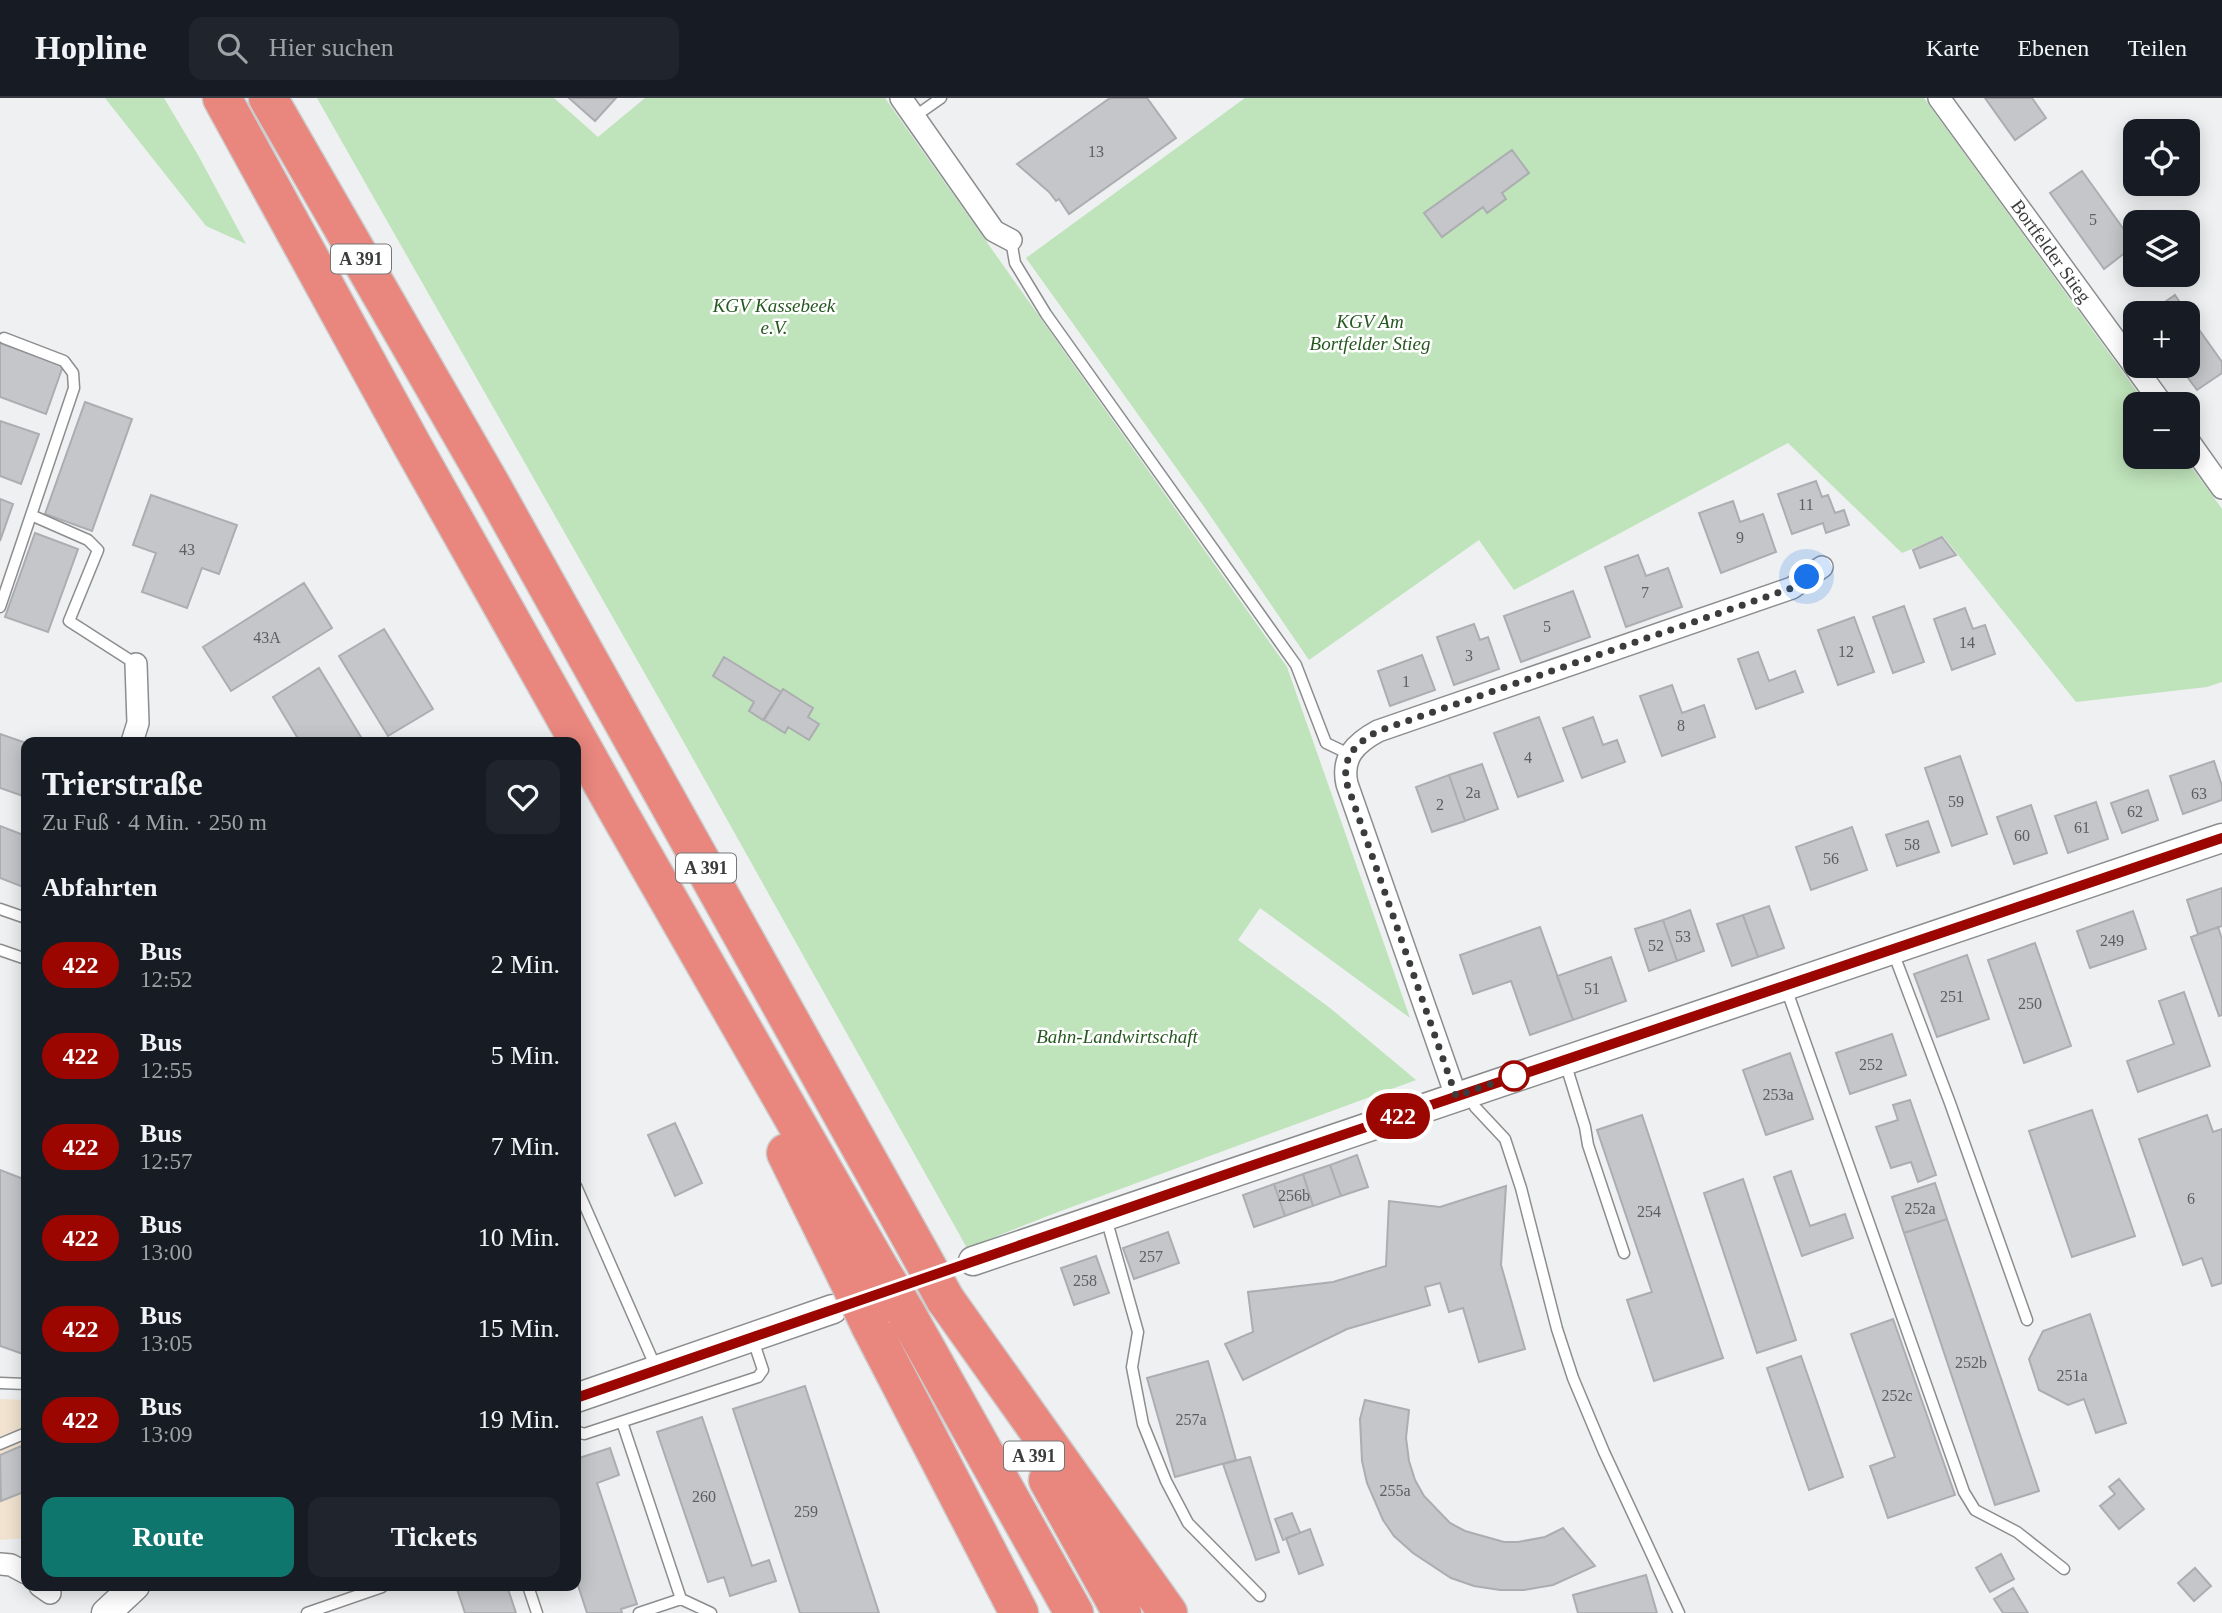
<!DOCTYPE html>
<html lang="de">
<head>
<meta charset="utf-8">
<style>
  :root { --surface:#171b24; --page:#20242c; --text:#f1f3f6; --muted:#9ea1a6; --line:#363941; --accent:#0f766e }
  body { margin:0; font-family:"Times New Roman",serif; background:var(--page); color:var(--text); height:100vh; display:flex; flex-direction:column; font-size:26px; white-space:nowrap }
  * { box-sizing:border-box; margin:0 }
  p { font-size:23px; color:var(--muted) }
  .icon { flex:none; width:38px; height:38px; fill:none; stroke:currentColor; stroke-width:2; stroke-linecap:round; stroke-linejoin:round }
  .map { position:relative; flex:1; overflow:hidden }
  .details { position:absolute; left:21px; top:639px; width:560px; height:854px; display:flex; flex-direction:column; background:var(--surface); border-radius:14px; box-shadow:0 4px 18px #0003 }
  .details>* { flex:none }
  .badge { padding:0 14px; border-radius:23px; font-size:24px; line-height:46px }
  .tools { position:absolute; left:2123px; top:21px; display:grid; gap:14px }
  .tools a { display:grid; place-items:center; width:77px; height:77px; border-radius:14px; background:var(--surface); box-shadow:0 4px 18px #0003; font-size:35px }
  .you { position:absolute; width:35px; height:35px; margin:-18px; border:5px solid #fff; border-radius:50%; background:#1a73e8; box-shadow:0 0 0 10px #1a73e833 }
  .map>.badge { position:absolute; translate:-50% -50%; box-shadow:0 0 0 4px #fff }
  h2 { padding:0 21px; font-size:26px; line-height:63px }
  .round { display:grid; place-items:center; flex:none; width:74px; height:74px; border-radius:14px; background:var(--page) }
  .head { display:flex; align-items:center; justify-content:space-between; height:119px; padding:0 21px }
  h1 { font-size:33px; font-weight:600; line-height:52px }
  .action { display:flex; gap:14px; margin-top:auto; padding:14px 21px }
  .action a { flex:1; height:80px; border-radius:14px; background:var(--accent); color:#fff; font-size:28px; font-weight:600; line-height:80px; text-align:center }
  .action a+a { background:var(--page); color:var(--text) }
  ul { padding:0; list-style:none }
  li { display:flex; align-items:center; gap:21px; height:91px; padding:0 21px }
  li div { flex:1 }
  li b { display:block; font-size:26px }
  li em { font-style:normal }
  li .badge { min-width:77px; font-weight:700; text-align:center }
  header { display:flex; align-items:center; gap:42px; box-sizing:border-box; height:98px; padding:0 35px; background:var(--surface); border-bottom:2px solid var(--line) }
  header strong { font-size:33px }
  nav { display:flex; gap:38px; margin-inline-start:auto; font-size:24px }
  .search { width:490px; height:63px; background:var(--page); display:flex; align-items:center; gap:18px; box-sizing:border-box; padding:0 24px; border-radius:14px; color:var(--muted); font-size:26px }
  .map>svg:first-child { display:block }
  .commercial { fill:#f2e3d0 }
  .green { fill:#bfe3ba }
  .building { fill:#c5c6c9; stroke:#acadb0; stroke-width:2 }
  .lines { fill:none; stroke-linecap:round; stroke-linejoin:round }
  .service-casing { stroke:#8c8d8f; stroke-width:13 }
  .minor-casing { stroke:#8c8d8f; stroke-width:24 }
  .tertiary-casing { stroke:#8c8d8f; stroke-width:31 }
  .motorway-casing { stroke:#cccccd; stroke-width:41 }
  .service { stroke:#fff; stroke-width:10 }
  .minor { stroke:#fff; stroke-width:21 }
  .tertiary { stroke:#fff; stroke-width:28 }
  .motorway { stroke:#e9867e; stroke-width:38 }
  .motorway-bridge-casing { stroke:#cccccd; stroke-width:41; stroke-linecap:butt }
  .motorway-bridge { stroke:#e9867e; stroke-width:38 }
  .line-casing { stroke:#fff; stroke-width:16 }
  .line { stroke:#9b0600; stroke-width:10 }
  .walk { stroke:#3b3c3d; stroke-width:7; stroke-dasharray:0 12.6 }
  .stop-dot { fill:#fff; stroke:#9b0600; stroke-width:3.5 }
  .labels { text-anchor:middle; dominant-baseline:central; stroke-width:5; stroke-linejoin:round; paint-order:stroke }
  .number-label { font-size:16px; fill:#5e5e60 }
  .shield { fill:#fff; stroke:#767677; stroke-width:2 }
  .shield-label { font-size:18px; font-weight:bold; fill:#3b3c3d }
  .street-label { font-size:19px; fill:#3b3c3d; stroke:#fff }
  .park-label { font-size:19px; font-style:italic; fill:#25581f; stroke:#fff }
</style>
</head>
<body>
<header>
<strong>Hopline</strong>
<div class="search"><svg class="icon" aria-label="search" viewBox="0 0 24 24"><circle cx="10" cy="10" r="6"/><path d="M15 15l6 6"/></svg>Hier suchen</div>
<nav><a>Karte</a><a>Ebenen</a><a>Teilen</a></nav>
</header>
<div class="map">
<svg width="2222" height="1515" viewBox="0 0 2222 1515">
  <rect width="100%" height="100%" fill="#eef0f2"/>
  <path class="commercial" d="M0,1301L26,1302V1440L0,1442Z"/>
  <path class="green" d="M105,0H164L198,57L246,146L206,128Z
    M317,0H554L598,39L645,0H885L1287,569L1410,920L1260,810L1238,842L1330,910L1416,982L1058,1114L967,1150L673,625Z
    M1245,0H1924L2146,306H2135V359H2184L2222,411V584L2207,589L2076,604L1943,438L1902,455L1788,345L1514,492L1479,442L1309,562L1205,410L1026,160Z"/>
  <path class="building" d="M569,0H616L595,23Z
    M1110,0H1147L1176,40L1069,116L1059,101L1056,103L1049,94L1017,66Z
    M1985,0H2032L2046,20L2015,42Z
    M1512,52L1529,75L1502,95L1506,101L1487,115L1483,109L1442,139L1424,115Z
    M2082,73L2135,147L2104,171L2050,95Z
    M2175,197L2187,215H2149Z
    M2188,216L2222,264V275L2197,292L2179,268H2188Z
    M0,245L63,268L46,316L0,299Z
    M85,304L132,321L92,433L45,416Z
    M0,323L39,336L21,386L0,378Z
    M1816,383L1822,399L1828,397L1835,415L1844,412L1849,427L1826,435L1823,425L1792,436L1778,396Z
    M151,397L237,427L219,476L202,470L187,510L142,494L156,455L133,447Z
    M0,401L13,406L0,443Z
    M1733,403L1740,424L1763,416L1776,454L1721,475L1699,415Z
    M35,435L78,451L48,534L5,519Z
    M1942,439L1956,457L1920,470L1913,452Z
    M1638,457L1646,478L1668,470L1682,509L1626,529L1605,469Z
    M304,485L332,530L231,593L203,549Z
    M1573,493L1590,539L1521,564L1504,518Z
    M1904,508L1924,564L1893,575L1873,519Z
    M1965,510L1973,531L1985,527L1995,556L1952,572L1934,521Z
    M1854,519L1874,574L1838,587L1818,532Z
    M1474,526L1480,542L1488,539L1499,571L1454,587L1437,539Z
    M384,531L433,611L388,638L339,558Z
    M1758,554L1769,583L1795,573L1803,594L1756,611L1738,561Z
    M1422,557L1435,592L1390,608L1378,573Z
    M724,559L781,594L763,622L749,613L754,604L713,578Z
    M319,570L364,644H300L273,599Z
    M1672,587L1682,615L1704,607L1715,639L1662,658L1640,598Z
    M783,591L813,610L808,619L819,626L809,642L788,629L785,635L764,622Z
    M1539,619L1563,683L1518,699L1494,635Z
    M1593,619L1603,647L1617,642L1625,664L1582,680L1563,630Z
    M0,636L26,645V699L0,690Z
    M1960,658L1987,736L1952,748L1925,670Z
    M2214,663L2222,688V702L2183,716L2170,678Z
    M1482,666L1498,711L1465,723L1449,677Z
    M1449,677L1465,723L1432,734L1416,689Z
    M2148,692L2158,722L2122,735L2111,705Z
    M2096,704L2108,741L2068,755L2055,718Z
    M2031,707L2047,755L2014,766L1997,719Z
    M1928,723L1939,754L1897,768L1886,737Z
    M0,728L26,738V790L0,780Z
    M1852,729L1867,772L1811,792L1796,749Z
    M2222,790V828L2198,836L2187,802Z
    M1769,808L1784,850L1758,859L1743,817Z
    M1690,812L1704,853L1677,863L1663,822Z
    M2133,813L2146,851L2090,870L2077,833Z
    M1743,817L1758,859L1732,868L1717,826Z
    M1663,822L1677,863L1649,873L1635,831Z
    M1540,829L1573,922L1530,937L1511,883L1473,896L1460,857Z
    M2218,829L2222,841V917L2219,918L2191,839Z
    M2035,845L2071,948L2024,965L1988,862Z
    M1967,857L1989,921L1937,939L1914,876Z
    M1611,859L1626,903L1573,922L1557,878Z
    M2184,894L2210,968L2138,994L2127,963L2174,946L2159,903Z
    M1892,936L1906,977L1850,996L1836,955Z
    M1790,955L1813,1021L1766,1037L1743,972Z
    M1910,1002L1936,1077L1918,1084L1911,1064L1891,1070L1876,1029L1898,1022L1893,1007Z
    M2092,1012L2135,1138L2072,1159L2029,1033Z
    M1642,1017L1723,1260L1654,1283L1627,1202L1652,1194L1597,1032Z
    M2207,1017L2213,1034L2222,1031V1185L2212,1188L2202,1160L2183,1167L2139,1041Z
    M675,1025L702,1085L675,1098L648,1037Z
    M1357,1057L1368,1089L1341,1098L1330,1067Z
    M1330,1067L1341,1098L1313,1108L1303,1076Z
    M0,1072L26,1082V1257L0,1248Z
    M1791,1073L1810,1128L1845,1116L1853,1140L1802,1158L1774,1079Z
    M1303,1076L1313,1108L1285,1118L1274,1086Z
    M1743,1081L1796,1242L1757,1255L1704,1095Z
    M1935,1085L1947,1121L1904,1135L1892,1099Z
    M1274,1086L1285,1118L1254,1129L1243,1097Z
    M1506,1088L1501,1167L1525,1251L1479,1264L1463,1210L1449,1214L1440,1185L1425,1189L1430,1207L1347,1231L1243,1282L1225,1246L1253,1234L1248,1194L1333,1184L1386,1168L1389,1103L1440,1109Z
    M1947,1121L2039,1393L1995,1407L1904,1135Z
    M1168,1134L1179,1165L1134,1181L1123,1150Z
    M1096,1158L1109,1195L1074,1207L1061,1170Z
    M576,1173L579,1180L576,1207Z
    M2090,1216L2126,1325L2096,1335L2084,1301L2068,1307L2039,1292L2029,1261L2043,1233Z
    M1893,1221L1955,1397L1888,1420L1870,1368L1895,1359L1851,1236Z
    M1801,1258L1843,1379L1809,1392L1767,1270Z
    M1208,1263L1236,1362L1175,1379L1147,1280Z
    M805,1288L879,1515H800L733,1311Z
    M1365,1302L1409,1312L1406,1340L1409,1363L1415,1382L1424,1398L1450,1425L1465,1433L1504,1444H1518L1545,1439L1563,1430L1595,1468L1553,1487L1524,1492H1500L1474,1488L1451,1480L1413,1455L1394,1438L1383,1422L1367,1385L1362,1363L1360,1321Z
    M702,1319L752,1468L769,1462L776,1483L730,1498L724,1479L708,1484L657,1334Z
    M26,1346V1393L1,1403L0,1357Z
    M610,1350L619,1377L597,1385L637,1506L621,1511L622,1515H587L576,1481V1361Z
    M1250,1359L1279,1454L1256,1462L1223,1366Z
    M2119,1381L2144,1411L2119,1431L2100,1408L2115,1396L2109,1389Z
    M1292,1415L1300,1435L1283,1442L1275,1421Z
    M1310,1431L1323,1467L1299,1476L1286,1440Z
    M2001,1456L2014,1481L1990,1494L1976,1470Z
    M2195,1470L2211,1488L2194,1503L2178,1485Z
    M1646,1477L1657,1515H1578L1573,1497Z
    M456,1488H507L516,1515H465Z
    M2013,1490L2028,1515H2003L1994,1501Z"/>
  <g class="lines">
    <g class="service-casing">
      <path id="service" d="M914,19L941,0
        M1011,142L1015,165L1046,216L1296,567L1326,645L1349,656
        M31,417L88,442L98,452L69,523L136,566
        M0,509L74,290L73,275L64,263L4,240
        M0,811L26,820
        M0,852L26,861
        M1893,854L1950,1005L2027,1222
        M1786,890L1964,1394L1975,1412L2017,1434L2064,1471
        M1565,964L1585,1029L1588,1047L1624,1155
        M1471,996L1475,1009L1505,1041L1521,1090L1557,1231L1573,1280L1604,1354L1679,1515
        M576,1088L657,1272
        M1106,1120L1138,1234L1132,1269L1143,1326L1166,1383L1188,1425L1260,1498
        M0,1285L26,1286
        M622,1324L681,1501L711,1515
        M576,1333L584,1336L758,1279L763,1272L752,1239
        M0,1346L26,1335
        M528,1488L537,1515
        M307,1515L382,1489
        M639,1515L681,1501"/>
    </g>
    <g class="minor-casing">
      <path id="minor" d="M901,0L994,133L1011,142
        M1939,0L2162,306
        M2188,342L2222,390
        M132,644L138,625L136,566
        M1456,998L1347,686C1341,659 1356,645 1378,633L1792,490L1822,469
        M0,1466L11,1467L26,1475
        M40,1488L50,1495"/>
    </g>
    <g class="tertiary-casing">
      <path id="tertiary" d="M973,1163L2222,740
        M576,1300L833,1211
        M106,1515L135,1488"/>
    </g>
    <g class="motorway-casing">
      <path id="motorway" d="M222,0L412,347L620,717L878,1168
        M268,0L491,387L919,1154
        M786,1055L847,1179
        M945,1201L1168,1515
        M906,1215L1074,1515
        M870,1227L1019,1515
        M1048,1382L1122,1515"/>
    </g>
    <use href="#service" class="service"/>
    <use href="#minor" class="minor"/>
    <use href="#tertiary" class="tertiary"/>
    <use href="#motorway" class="motorway"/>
    <g class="motorway-bridge-casing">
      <path id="motorway-bridge" d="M919,1154L945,1201
        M878,1168L906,1215
        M847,1179L870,1227"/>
    </g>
    <use href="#motorway-bridge" class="motorway-bridge"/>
  </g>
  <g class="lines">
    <g class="line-casing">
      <path id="line" d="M576,1300L1233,1074L2222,740"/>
    </g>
    <use href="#line" class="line"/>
    <path class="walk" d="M1514,978L1456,998L1347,686C1341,659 1356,645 1378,633L1792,490L1807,479"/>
  </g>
  <circle class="stop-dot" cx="1514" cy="978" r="14"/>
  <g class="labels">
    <g class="number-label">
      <text x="1096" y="53">13</text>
      <text x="2093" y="121">5</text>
      <text x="1806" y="406">11</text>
      <text x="1740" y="439">9</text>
      <text x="187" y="451">43</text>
      <text x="1645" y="494">7</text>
      <text x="1547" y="528">5</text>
      <text x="267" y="539">43A</text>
      <text x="1967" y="544">14</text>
      <text x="1846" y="553">12</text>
      <text x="1469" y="557">3</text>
      <text x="1406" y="583">1</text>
      <text x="1681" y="627">8</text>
      <text x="1528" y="659">4</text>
      <text x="1473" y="694">2a</text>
      <text x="2199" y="695">63</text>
      <text x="1956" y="703">59</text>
      <text x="1440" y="706">2</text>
      <text x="2135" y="713">62</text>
      <text x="2082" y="729">61</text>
      <text x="2022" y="737">60</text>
      <text x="1912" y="746">58</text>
      <text x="1831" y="760">56</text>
      <text x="1683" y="838">53</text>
      <text x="2112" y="842">249</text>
      <text x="1656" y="847">52</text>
      <text x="1592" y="890">51</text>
      <text x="1952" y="898">251</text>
      <text x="2030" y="905">250</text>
      <text x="1871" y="966">252</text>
      <text x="1778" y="996">253a</text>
      <text x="1294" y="1097">256b</text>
      <text x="2191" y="1100">6</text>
      <text x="1920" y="1110">252a</text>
      <text x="1649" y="1113">254</text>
      <text x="1151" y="1158">257</text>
      <text x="1085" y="1182">258</text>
      <text x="1971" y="1264">252b</text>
      <text x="2072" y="1277">251a</text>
      <text x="1897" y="1297">252c</text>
      <text x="1191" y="1321">257a</text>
      <text x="1395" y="1392">255a</text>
      <text x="704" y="1398">260</text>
      <text x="806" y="1413">259</text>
    </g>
    <g class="shield">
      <rect x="331" y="146.5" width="60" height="29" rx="5"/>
      <rect x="676" y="755.5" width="60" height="29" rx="5"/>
      <rect x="1004" y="1343.5" width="60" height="29" rx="5"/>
    </g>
    <g class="shield-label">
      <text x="361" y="161">A 391</text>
      <text x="706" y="770">A 391</text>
      <text x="1034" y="1358">A 391</text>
    </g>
    <g class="street-label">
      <text transform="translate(2051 153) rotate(54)">Bortfelder Stieg</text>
    </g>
    <g class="park-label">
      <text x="774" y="207">KGV Kassebeek<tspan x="774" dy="22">e.V.</tspan></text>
      <text x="1370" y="223">KGV Am<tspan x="1370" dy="22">Bortfelder Stieg</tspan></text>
      <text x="1117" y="938">Bahn-Landwirtschaft</text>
    </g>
  </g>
</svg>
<div class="tools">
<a><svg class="icon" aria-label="locate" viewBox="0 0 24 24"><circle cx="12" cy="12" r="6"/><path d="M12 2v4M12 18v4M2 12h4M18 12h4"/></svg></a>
<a><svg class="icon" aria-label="layers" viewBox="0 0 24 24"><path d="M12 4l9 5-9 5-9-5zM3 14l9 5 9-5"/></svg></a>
<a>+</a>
<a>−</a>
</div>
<div class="you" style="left:1807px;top:479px"></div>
<b class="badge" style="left:1398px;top:1018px;background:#9b0600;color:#fff">422</b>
<section class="details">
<div class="head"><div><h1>Trierstraße</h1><p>Zu Fuß · 4 Min. · 250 m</p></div><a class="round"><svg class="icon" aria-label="heart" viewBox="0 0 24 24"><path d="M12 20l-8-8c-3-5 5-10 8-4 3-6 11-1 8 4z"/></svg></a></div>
<h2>Abfahrten</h2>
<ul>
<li><span class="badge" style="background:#9b0600;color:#fff">422</span><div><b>Bus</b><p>12:52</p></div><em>2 Min.</em></li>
<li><span class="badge" style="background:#9b0600;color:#fff">422</span><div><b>Bus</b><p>12:55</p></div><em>5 Min.</em></li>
<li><span class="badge" style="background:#9b0600;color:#fff">422</span><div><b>Bus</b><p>12:57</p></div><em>7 Min.</em></li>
<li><span class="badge" style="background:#9b0600;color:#fff">422</span><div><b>Bus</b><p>13:00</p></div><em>10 Min.</em></li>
<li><span class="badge" style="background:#9b0600;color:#fff">422</span><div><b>Bus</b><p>13:05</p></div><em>15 Min.</em></li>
<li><span class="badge" style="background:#9b0600;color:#fff">422</span><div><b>Bus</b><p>13:09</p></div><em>19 Min.</em></li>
</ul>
<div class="action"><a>Route</a><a>Tickets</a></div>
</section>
</div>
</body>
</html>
